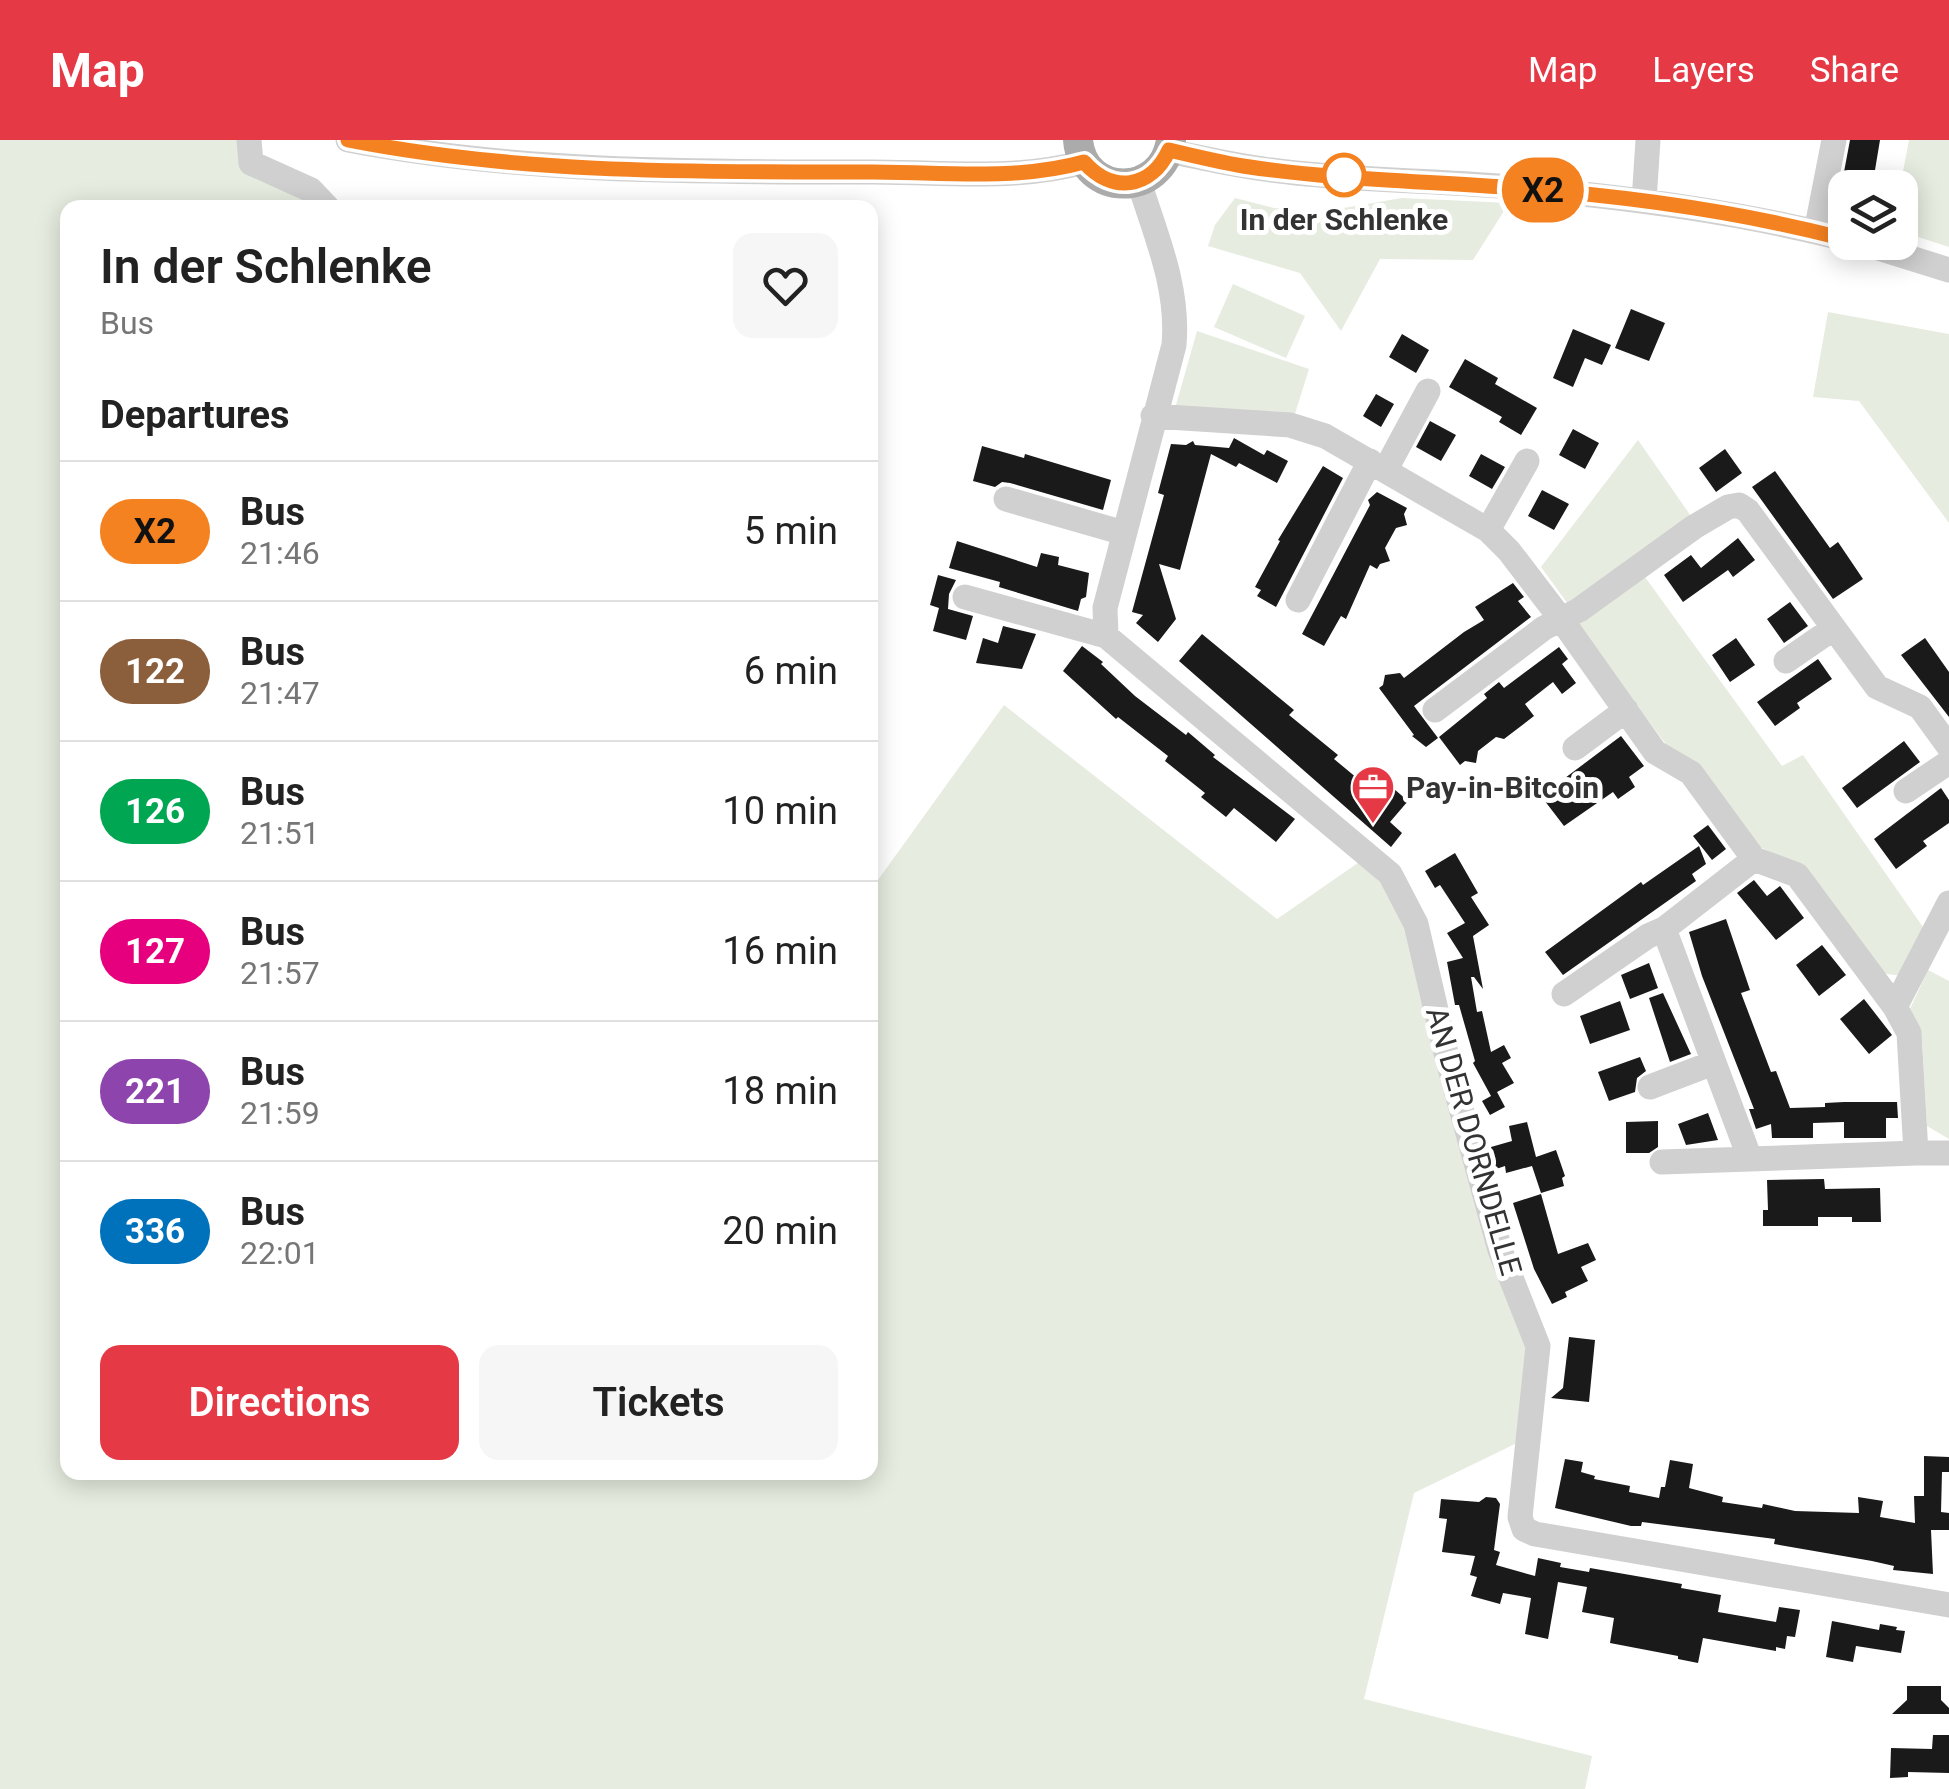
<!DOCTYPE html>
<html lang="en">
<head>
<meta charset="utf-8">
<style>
  :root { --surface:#fff; --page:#f6f6f6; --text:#222; --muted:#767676; --line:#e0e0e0; --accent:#e63946 }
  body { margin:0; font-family:Roboto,sans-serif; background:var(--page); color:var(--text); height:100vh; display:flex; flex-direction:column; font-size:38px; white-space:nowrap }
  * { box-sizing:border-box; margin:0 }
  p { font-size:32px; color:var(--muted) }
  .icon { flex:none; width:55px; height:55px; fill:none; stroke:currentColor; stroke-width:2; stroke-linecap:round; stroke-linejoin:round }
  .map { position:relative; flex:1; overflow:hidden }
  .panel { position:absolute; left:60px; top:60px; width:818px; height:1280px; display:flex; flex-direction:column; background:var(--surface); border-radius:20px; box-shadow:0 5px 25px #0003 }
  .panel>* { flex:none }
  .badge { padding:0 20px; border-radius:32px; font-size:35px; line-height:65px }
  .tools { position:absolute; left:1828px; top:30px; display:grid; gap:20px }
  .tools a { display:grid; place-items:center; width:90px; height:90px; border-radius:20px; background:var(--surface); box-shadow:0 5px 25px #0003; font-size:50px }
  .map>.badge { position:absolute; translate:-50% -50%; box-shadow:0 0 0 5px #fff }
  h2 { padding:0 40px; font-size:38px; line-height:90px }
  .round { display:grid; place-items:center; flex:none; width:105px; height:105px; border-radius:20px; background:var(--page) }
  .head { display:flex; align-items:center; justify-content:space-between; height:170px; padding:0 40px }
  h1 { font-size:48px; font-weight:600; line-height:75px }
  .button { display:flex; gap:20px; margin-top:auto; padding:20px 40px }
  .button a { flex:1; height:115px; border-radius:20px; background:var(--accent); color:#fff; font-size:40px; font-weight:600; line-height:115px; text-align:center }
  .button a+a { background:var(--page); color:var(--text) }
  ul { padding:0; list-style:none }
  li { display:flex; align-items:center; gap:30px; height:140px; padding:0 40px; border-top:2px solid var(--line) }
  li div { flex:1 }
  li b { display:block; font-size:38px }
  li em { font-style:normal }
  li .badge { min-width:110px; font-weight:700; text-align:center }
  header { display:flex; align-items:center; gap:60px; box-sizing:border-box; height:140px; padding:0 50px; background:var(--accent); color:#fff }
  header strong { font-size:48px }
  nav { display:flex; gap:55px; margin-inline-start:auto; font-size:35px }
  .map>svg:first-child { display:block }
  .green { fill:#e6ecdf }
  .building { fill:#1a1a1a }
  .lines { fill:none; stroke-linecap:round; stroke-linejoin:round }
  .minor { stroke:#d0d0d0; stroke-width:25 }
  .major { stroke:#ababab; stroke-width:30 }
  .line-casing { stroke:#fff; stroke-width:22 }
  .line { stroke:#f58220; stroke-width:15 }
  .stop-dot { fill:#fff; stroke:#f58220; stroke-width:5 }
  .labels { text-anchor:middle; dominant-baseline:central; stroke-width:10; stroke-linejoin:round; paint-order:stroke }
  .stop-label { font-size:30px; font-weight:bold; fill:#333; stroke:#fff }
  .poi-label { font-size:30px; font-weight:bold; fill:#333; stroke:#fff; text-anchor:start }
  .street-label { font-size:30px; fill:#333; stroke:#fff }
</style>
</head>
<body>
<header>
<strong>Map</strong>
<nav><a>Map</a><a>Layers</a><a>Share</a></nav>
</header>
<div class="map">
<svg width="1949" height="1649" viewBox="0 0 1949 1649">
  <rect width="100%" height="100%" fill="#fff"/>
  <path class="green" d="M0,0H238L321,67L68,68V1332H870V751L1004,565L1277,779L1368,716L1390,734L1529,1213L1519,1302L1414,1353L1364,1559L1592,1616L1585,1649H0Z
    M1909,0H1949V107L1900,91V47Z
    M1235,58L1274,68L1320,72L1402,58L1509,63L1473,120L1380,119L1341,191L1300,133L1208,106L1215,85Z
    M1233,144L1305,176L1286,218L1214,187Z
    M1828,172L1949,194V383L1859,261L1813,257Z
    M1197,191L1309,229L1294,277L1190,270L1176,265Z
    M1638,300L1693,379L1568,464L1541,427Z
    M1645,437L1782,626L1803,615L1923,787L1902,836L1881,833L1799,726L1758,706L1668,607L1577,485Z
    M1928,830L1949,841V999L1927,986L1922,899L1909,871Z"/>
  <path class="building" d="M1850,0H1880L1872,48H1841Z
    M1631,169L1665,183L1649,221L1615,208Z
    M1573,189L1611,205L1602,225L1585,218L1573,247L1553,238Z
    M1402,194L1429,210L1416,233L1389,217Z
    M1465,219L1498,238L1495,244L1537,268L1521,295L1499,282L1502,277L1449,247Z
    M1376,254L1394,264L1381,287L1363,276Z
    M1430,281L1456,295L1441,321L1416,307Z
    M1573,289L1599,303L1585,329L1559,315Z
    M1234,298L1264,315L1267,310L1288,321L1277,343L1239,323L1236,327L1211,314L1180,430L1159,424L1176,479L1158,502L1136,483L1143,475L1132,472L1164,355L1158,353L1171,304L1186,305L1193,301L1195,305L1229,308Z
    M982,306L1024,318L1025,314L1111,340L1103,370L1010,343L1002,342L995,347L973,341Z
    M1725,309L1742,333L1716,352L1699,328Z
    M1481,314L1505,327L1492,349L1469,336Z
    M1323,326L1343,338L1276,467L1257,456L1261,450L1255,447L1280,401L1278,400Z
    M1775,331L1830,408L1838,402L1863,439L1833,459L1752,347Z
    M1542,350L1569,364L1554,390L1528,376Z
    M1377,352L1407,368L1404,374L1407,385L1396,388L1385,408L1390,421L1380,424L1377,429L1370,425L1346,479L1341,476L1324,506L1302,494L1370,365L1368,360Z
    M1738,398L1755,420L1733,437L1728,430L1683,462L1664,435L1691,415L1701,428Z
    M957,401L1037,427L1041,413L1059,417L1058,425L1089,433L1086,457L1081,459L1078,471L999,447L1000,442L949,428Z
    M938,435L956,440L949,454L948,469L973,476L966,500L933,491L939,468L930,465Z
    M1513,443L1524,457L1518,461L1531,477L1414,566L1438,598L1426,607L1412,596L1414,595L1379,548L1383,545L1385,535L1400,533L1404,538L1464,492L1484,480L1475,467Z
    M1790,462L1808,486L1784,503L1767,479Z
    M1003,486L1036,494L1022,529L976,523L983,498L998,503Z
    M1202,494L1294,570L1289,575L1338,615L1334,619L1369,648L1379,636L1408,661L1390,682L1402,693L1391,707L1179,521Z
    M1736,498L1755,525L1730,542L1712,515Z
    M1925,498L1949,532V577L1901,515Z
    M1082,506L1103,522L1101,524L1135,556L1186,595L1188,592L1215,615L1213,617L1295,679L1276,702L1234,668L1226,677L1201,657L1205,653L1165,621L1168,616L1118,577L1116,579L1063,531Z
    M1559,507L1568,519L1562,524L1576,543L1562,554L1553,542L1525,564L1534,576L1504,599L1496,597L1478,611L1476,623L1465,621L1460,625L1439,597L1487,558L1484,554L1499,542L1504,548Z
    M1818,519L1832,539L1797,563L1800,568L1775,586L1757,562Z
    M1621,596L1644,626L1629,637L1635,647L1618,659L1613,652L1564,686L1541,656Z
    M1904,601L1920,622L1857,668L1842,648Z
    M1941,648L1949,660V683L1923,701L1927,706L1896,729L1874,699Z
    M1708,685L1726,709L1712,720L1693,696Z
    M1699,706L1706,724L1692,734L1696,741L1563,835L1545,812L1641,742L1643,745Z
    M1455,713L1478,753L1471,757L1489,785L1473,796L1483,849L1474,837H1471L1477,872L1482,871L1491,912L1504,905L1511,918L1502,923L1514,943L1497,952L1505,967L1490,975L1482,961L1491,956L1473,923L1475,921L1459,865H1455L1447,822L1463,818L1447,793L1465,783L1440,745L1435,748L1425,731Z
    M1754,740L1767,756L1780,746L1804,778L1776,800L1737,753Z
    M1726,779L1750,850L1741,853L1771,932L1776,931L1790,968L1825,967V963L1844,962H1897L1898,978H1886V998H1844V982L1813,983V998H1772L1771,984L1756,989L1749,969H1754L1702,836L1689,792Z
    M1822,805L1846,835L1819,856L1796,825Z
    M1649,823L1658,848L1630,859L1621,835Z
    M1663,853L1691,914L1670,922L1649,858Z
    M1864,859L1892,895L1869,914L1840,879Z
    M1620,861L1630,890L1590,904L1580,876Z
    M1640,917L1646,931L1637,938L1635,952L1609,961L1598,932Z
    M1708,973L1718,1000L1686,1005L1678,984Z
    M1658,981V1007L1649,1013H1626V982Z
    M1527,982L1536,1017L1556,1010L1565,1036L1562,1038L1564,1046L1541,1053L1532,1026L1506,1033L1505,1026L1496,1029L1491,1007L1512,1001L1509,986Z
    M1824,1039L1825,1049L1880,1048L1881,1082H1852V1077H1818V1086H1763V1070H1768L1767,1040Z
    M1541,1054L1558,1114L1588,1103L1596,1120L1581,1127L1588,1141L1565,1152L1567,1157L1552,1164L1534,1129L1513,1063Z
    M1569,1197L1595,1200L1589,1262L1551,1258L1563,1248Z
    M1924,1316L1949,1317V1332H1942L1941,1372L1949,1373V1390H1931L1933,1434L1893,1430L1894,1426L1872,1421L1774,1404L1775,1399L1642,1382L1641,1386H1631L1555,1368L1565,1319L1583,1322L1581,1332L1595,1336L1594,1339L1630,1346L1629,1352L1659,1358L1661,1347H1665L1670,1320L1693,1324L1689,1348L1723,1357L1722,1362L1762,1368L1763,1364L1795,1371L1859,1373L1858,1357L1883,1361L1880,1377L1915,1383L1914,1356H1924Z
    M1486,1357L1496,1358L1500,1364L1494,1410L1500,1412L1496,1425L1535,1436L1538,1418L1561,1423L1560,1427L1589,1432L1590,1428L1682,1444L1681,1448L1721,1455L1718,1472L1776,1482L1779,1467L1800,1470L1795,1497L1787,1496L1785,1509L1776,1507V1511L1703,1498L1698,1523L1678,1519V1516L1610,1503L1614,1478L1582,1472L1587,1447L1558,1442L1548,1499L1525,1494L1531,1458L1503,1453L1500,1464L1471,1456L1477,1437L1470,1435L1475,1416L1442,1412L1447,1379L1439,1378L1441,1359L1479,1362Z
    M1832,1481L1879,1490L1880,1484L1897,1487L1896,1490L1905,1491L1901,1513L1856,1506L1853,1522L1826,1517Z
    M1907,1546H1941V1560L1949,1568V1574H1892L1907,1560Z
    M1933,1595H1949V1633L1908,1632V1637L1890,1638L1891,1608L1932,1609Z"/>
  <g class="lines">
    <path class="minor" d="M249,0L251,23L311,50L328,68
      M348,0C520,33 697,32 872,32C942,32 1016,41 1084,22
      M1169,11C1212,20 1253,29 1296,33C1372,41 1448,41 1523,48C1632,58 1739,72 1845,99
      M1644,61L1648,0
      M1816,92L1834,0
      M1859,102L1949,130
      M1153,276L1290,285L1325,296L1488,390L1509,411L1561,479L1655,612L1691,633L1754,719L1797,735L1895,867L1909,893L1916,1013L1750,1019L1664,789L1754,719
      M1386,329L1428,251
      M1006,359L1124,393
      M1488,390L1527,321
      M965,457L1106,496L1390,734L1416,784L1447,917L1500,1110L1538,1206L1520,1377L1524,1389L1535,1394L1949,1465
      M1298,460L1370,321
      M1106,496L1105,468L1174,205C1179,147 1156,96 1139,42
      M1786,521L1834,488
      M1435,570L1544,488L1579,470L1694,387L1728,367L1739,365L1748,371L1877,547L1920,567L1949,607
      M1575,608L1626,570
      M1906,651L1949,622
      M1564,854L1648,796L1664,789
      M1895,867L1949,763
      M1650,947L1713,923
      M1916,1013H1949
      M1662,1022L1750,1019"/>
    <path class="major" d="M1078,0C1083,58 1163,58 1171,0"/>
  </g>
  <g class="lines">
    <g class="line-casing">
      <path id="line" d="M348,0C520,34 697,32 872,32C942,32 1016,41 1084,22C1112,54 1151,49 1169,10C1194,16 1219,22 1243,26C1333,40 1425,41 1516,48C1626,56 1737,71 1845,99"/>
    </g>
    <use href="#line" class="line"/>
  </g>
  <defs>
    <g id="office-pin" transform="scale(2.25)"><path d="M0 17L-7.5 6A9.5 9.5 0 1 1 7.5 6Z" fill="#e63946" stroke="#fff"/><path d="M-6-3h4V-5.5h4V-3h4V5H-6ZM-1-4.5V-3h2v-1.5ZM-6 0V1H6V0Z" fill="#fff"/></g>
  </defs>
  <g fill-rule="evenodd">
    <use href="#office-pin" x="1373" y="647"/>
  </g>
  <circle class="stop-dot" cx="1344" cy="35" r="20"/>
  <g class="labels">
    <g class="stop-label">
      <text x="1344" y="79">In der Schlenke</text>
    </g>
    <g class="poi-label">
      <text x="1406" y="647">Pay-in-Bitcoin</text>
    </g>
    <g class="street-label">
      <text transform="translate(1474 1001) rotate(74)">AN DER DORNDELLE</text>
    </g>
  </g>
</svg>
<div class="tools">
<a><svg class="icon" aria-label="layers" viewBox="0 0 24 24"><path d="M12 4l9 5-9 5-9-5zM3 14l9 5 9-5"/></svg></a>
</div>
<b class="badge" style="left:1543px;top:50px;background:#f58220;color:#111">X2</b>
<section class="panel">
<div class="head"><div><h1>In der Schlenke</h1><p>Bus</p></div><a class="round"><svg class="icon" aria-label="heart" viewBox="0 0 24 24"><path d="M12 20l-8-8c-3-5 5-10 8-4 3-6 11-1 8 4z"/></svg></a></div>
<h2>Departures</h2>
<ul>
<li><span class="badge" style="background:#f58220;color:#111">X2</span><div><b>Bus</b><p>21:46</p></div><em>5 min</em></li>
<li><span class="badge" style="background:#8b5e3c;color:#fff">122</span><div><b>Bus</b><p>21:47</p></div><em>6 min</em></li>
<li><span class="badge" style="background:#00a651;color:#fff">126</span><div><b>Bus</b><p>21:51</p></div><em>10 min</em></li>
<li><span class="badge" style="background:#e6007e;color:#fff">127</span><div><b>Bus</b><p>21:57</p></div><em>16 min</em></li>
<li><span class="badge" style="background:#8e44ad;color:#fff">221</span><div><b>Bus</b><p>21:59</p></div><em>18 min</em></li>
<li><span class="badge" style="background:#0072bc;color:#fff">336</span><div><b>Bus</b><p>22:01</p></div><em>20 min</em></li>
</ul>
<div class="button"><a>Directions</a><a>Tickets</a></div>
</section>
</div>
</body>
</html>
